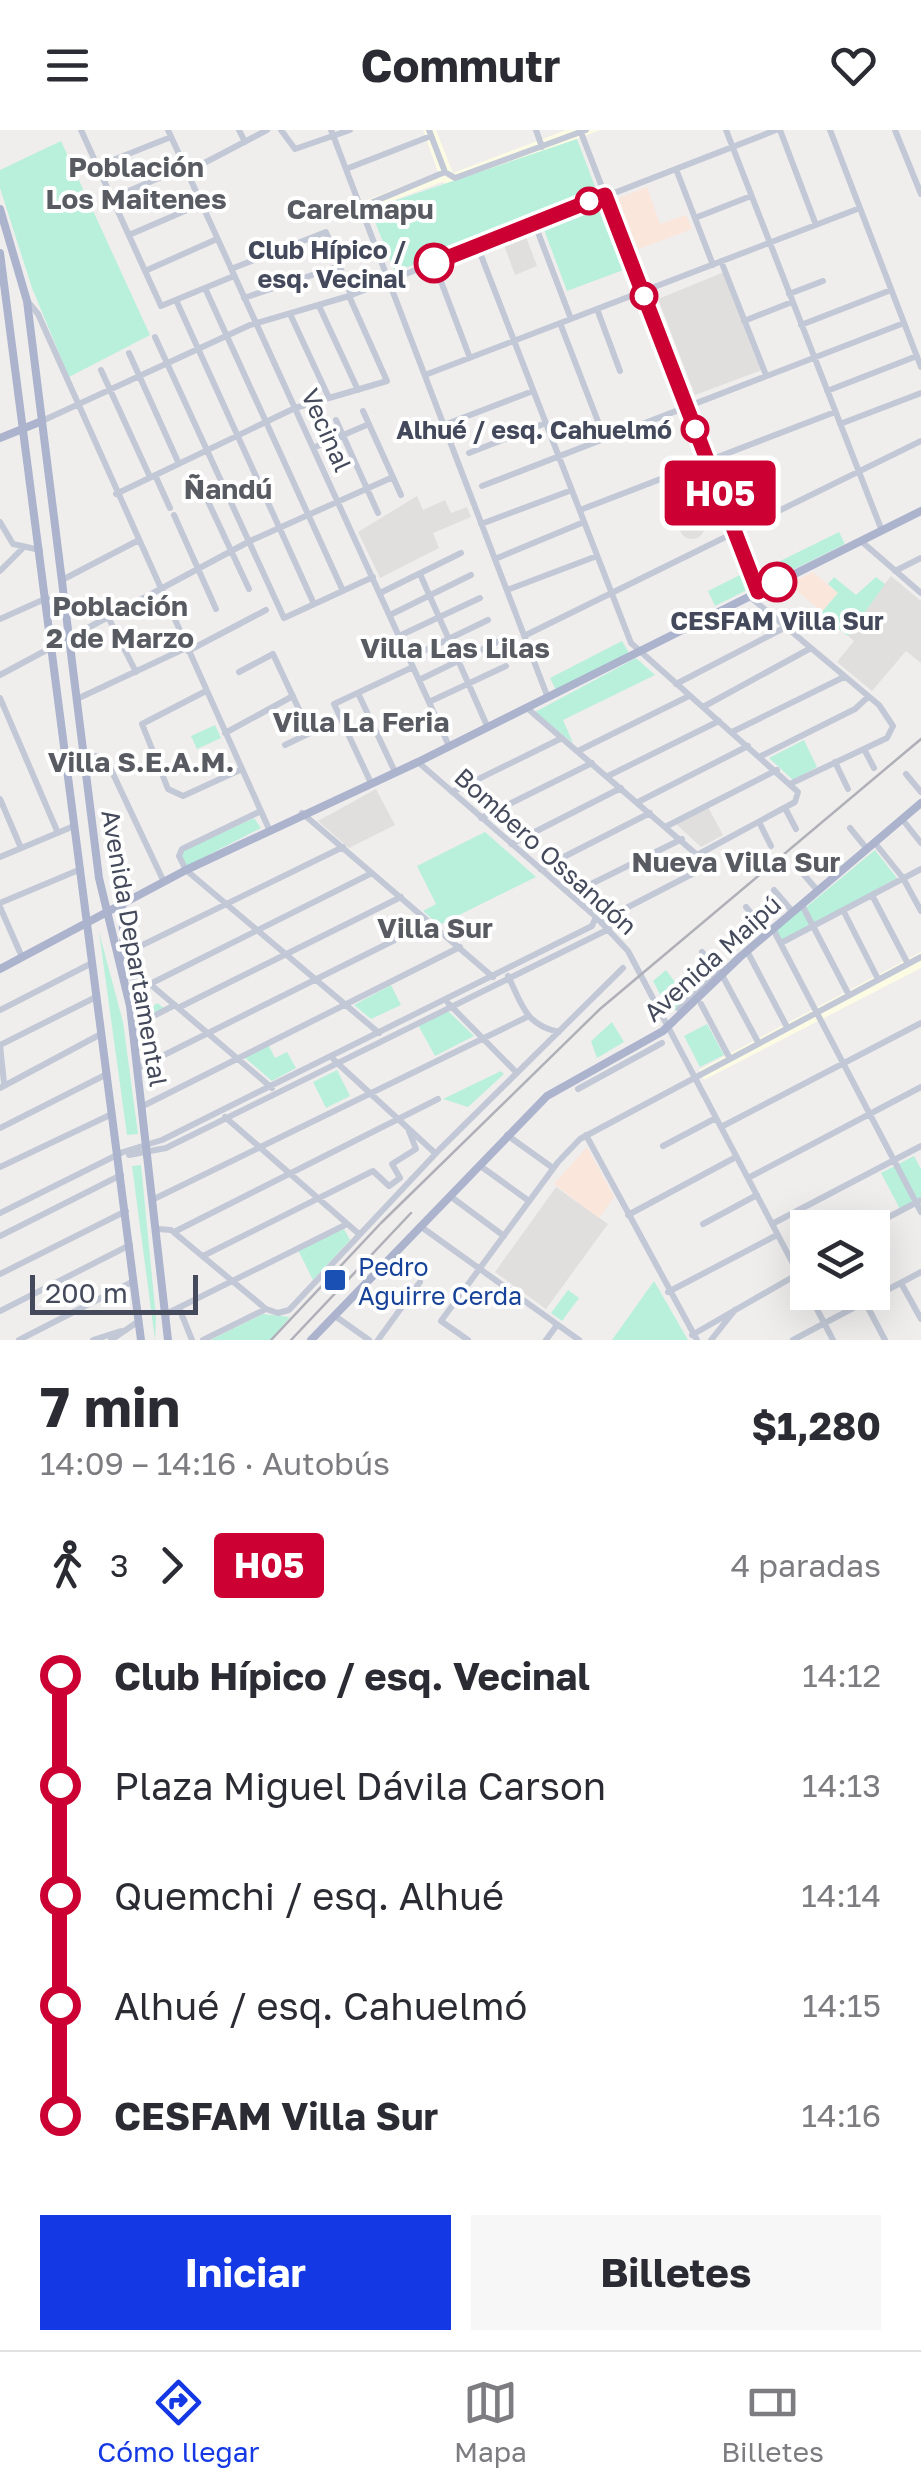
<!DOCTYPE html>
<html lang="es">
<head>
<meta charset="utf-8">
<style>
  :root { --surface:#fff; --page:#f7f7f7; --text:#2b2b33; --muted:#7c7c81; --line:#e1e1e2; --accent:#1338e4 }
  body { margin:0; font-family:"Golos Text",sans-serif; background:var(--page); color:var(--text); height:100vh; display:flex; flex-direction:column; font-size:38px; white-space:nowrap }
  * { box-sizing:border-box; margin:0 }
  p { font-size:32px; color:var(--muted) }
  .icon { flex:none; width:55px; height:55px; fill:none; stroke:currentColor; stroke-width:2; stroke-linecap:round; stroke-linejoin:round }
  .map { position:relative; height:1210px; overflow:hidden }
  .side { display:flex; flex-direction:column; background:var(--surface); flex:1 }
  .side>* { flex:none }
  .badge { padding:0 20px; border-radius:8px; font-size:35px; line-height:65px }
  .tools { position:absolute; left:790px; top:1080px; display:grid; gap:20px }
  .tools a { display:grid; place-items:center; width:100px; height:100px; border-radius:0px; background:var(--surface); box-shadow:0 10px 40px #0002; font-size:50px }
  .scale { position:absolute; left:30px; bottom:25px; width:168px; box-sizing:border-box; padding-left:10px; border:5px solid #444a5b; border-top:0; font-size:28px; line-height:35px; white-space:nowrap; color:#444a5b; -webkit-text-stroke:8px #fff; paint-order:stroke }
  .map>.badge { position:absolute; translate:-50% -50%; box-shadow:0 0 0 5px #fff }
  .legs { display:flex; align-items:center; gap:15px; height:110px; padding:0 40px; font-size:32px }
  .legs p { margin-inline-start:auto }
  .summary { display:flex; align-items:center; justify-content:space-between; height:170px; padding:0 40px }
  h1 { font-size:55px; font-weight:700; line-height:75px }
  .primary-button { display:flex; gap:20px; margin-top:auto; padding:20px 40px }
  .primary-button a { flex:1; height:115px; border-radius:0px; background:var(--accent); color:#fff; font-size:40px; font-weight:700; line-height:115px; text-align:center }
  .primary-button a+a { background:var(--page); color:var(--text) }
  ul { padding:0 40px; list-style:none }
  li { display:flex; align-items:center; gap:35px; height:110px; font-size:38px }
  li i { display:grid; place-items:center; width:15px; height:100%; margin:0 12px; background:currentColor }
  li i::after { content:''; width:25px; height:25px; margin:-12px; border:8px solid; border-radius:50%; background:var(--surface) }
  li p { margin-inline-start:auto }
  li:first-child i { background:linear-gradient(#0000 50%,currentColor 0) }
  li:last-child i { background:linear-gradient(currentColor 50%,#0000 0) }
  header { display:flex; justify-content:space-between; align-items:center; height:130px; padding:0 40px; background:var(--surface); font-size:45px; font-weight:700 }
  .dock { display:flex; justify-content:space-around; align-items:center; height:140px; border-top:2px solid var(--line); background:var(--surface); font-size:28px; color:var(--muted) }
  .dock a { display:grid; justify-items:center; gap:5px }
  .dock .on { color:var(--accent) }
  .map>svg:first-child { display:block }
  .commercial { fill:#fcfbe4 }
  .education { fill:#e1dfde }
  .medical { fill:#fbe6db }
  .green { fill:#b8f0dc }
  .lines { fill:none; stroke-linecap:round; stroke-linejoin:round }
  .minor { stroke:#c2c8d5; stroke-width:6 }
  .major { stroke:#abb3cd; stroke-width:8 }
  .rail { stroke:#afb0b8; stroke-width:2.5 }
  .line-1-casing { stroke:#fff; stroke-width:22 }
  .line-1 { stroke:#c03; stroke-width:15 }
  .stop-1-dot { fill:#fff; stroke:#c03; stroke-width:5 }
  .transit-dot { fill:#1a4fb4; stroke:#fff; stroke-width:4 }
  .labels { text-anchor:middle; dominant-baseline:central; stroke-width:8; stroke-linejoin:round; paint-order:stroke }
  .stop-label { font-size:25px; font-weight:bold; fill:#444a5b; stroke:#fff; text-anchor:end }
  .street-label { font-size:25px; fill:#444a5b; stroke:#fff }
  .transit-label { font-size:25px; fill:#164399; stroke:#fff; text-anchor:start }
  .neighbourhood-label { font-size:28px; font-weight:bold; fill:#595b62; stroke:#fff }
</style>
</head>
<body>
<header><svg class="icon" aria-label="menu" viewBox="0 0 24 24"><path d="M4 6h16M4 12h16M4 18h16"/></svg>Commutr<svg class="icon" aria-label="heart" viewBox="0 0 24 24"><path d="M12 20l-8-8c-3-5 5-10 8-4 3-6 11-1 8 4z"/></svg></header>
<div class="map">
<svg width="921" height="1210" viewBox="0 0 921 1210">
  <rect width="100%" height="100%" fill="#f0eded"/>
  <path class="commercial" d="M423,0H436L453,43L566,0H600L498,39L448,54L442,52L370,79L367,70L438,42Z
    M921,822V838L704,950L699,940Z"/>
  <path class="education" d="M525,104L537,136L515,145L503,112Z
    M724,142L762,240L695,265L658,169Z
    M417,366L423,380L445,370L451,383L467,377L471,387L433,403L439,418L380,448L358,402Z
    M679 396a13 13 0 1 1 26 0a13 13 0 1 1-26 0Z
    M891,446L921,471V533L906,521L872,561L837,532L854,511L848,506L863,488L860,485Z
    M376,659L395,695L349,718L318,691Z
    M708,677L723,705L701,717L676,694Z
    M556,1057L608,1094L546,1179L495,1142Z"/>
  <path class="medical" d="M647,57L660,94L686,85L692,99L636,120L617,69Z
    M813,442L838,463L822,482L789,454Z
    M587,1017L614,1067L599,1088L554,1054Z"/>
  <path class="green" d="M577,9L597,62L395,142L370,79Z
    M61,11L150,205L69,247L32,158L0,58V40Z
    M602,75L626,139L567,161L543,97Z
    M839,402L845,414L762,455L756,443Z
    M748,441L753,457L715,476L708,461Z
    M834,447L856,465L876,447L885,454L848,506L830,492L824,499L815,490L838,463L828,454Z
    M622,511L629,523L556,560L550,548Z
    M636,528L655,545L563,590L573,613L535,582Z
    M215,595L221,608L197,619L191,606Z
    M804,610L817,637L793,650L769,628Z
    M254,688L261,698L185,737L180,722Z
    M485,702L536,747L439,795L423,781L436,774L417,736Z
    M875,720L897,748L815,793L805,778Z
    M802,779L810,795L782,811L776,800Z
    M99,802L123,892L138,1004L127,1005Z
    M666,840L689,871L678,881L668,879L653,851Z
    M135,854L150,866L146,871L153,877L157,873L164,878L136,892Z
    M391,855L401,875L371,889L354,875Z
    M448,881L474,906L435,926L418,895Z
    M612,892L624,912L597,928L591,911Z
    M707,894L724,925L700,937L684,906Z
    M268,914L275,928L287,922L296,938L272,951L243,926Z
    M337,940L350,966L326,978L313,952Z
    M501,941L504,944L468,977L443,969Z
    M914,1026L921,1039V1067L900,1079L881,1043Z
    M141,1035L156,1187L155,1210L132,1036Z
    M344,1099L350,1110L313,1150L298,1120Z
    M654,1151L688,1210H612Z
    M568,1160L579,1168L562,1191L551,1183Z
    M263,1184L290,1187L270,1210H210Z"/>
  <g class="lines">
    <path class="minor" d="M81,0L161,176L234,146
      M168,0L449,616
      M239,0L245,12
      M281,0L295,19L350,0
      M331,0L548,568
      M429,0L445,42
      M536,0L542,17
      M580,0L758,462
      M726,0L882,401
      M780,0L816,95
      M830,0L921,237
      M895,0L921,64
      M98,36L171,7
      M346,39L431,6
      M676,39L713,135
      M187,42L267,0
      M112,68L185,37
      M361,77L445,42L455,48L586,0
      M695,88L751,66
      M534,92L571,189
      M129,105L201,74
      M477,115L631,513L798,662L795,672L699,724
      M721,131L766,245
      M434,133L470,228
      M231,139L326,102L351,165
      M145,141L217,109
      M205,158L343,461
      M789,164L823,151
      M244,168L339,136
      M176,170L314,474
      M29,173L38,184L269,699
      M319,176L358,260
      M597,179L620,241
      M291,186L329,268
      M744,191L792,172
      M560,193L604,307
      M801,195L891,160
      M155,207L284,488L373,447
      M129,223L179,334
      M101,240L150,347
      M425,245L860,78
      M827,261L917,226
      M363,281L401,365
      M336,290L378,383
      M42,291L250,195L349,166L776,0
      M840,294L921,263
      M444,295L533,261
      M313,318L369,294
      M469,323L546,293
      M155,345L170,378
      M482,356L904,193
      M116,364L295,278L387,251L349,166
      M205,365L249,459
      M580,380L835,282
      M174,385L216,479
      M0,392L13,414L40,420
      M481,394L572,360
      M861,411L921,463
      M495,429L584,392
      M0,441L22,419
      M895,441L921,428
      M420,444L488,598
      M62,450L137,411
      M507,460L597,426
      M380,463L461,423
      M749,466L879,575L893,596L887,608L792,653
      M107,485L136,542
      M390,485L471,445
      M0,489L47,468
      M399,506L480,468
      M524,506L921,311
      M188,521L266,480
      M409,528L488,490
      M239,542L273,524L310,603L285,615
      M0,545L250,411L393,347
      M419,550L497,512
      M676,554L786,497
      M206,561L142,594L168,659L183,666L242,639
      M358,563L395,642
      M0,568L58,703
      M79,568L186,518
      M429,572L506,536
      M703,577L811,518
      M527,578L703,730L698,741L601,791
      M732,602L844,547
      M225,603L293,566
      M864,619L874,638
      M578,621L689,566
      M84,623L106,629L164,752
      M761,626L855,579L868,567
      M418,632L596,787L628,821L808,1162
      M835,632L848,659
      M906,644L921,662
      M608,646L719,591
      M371,653L334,574L413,537
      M452,662L562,608
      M0,669L21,718
      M638,672L748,616
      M785,678L796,699
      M261,681L182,719L179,726L186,740L379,903
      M302,683L493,847
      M481,688L592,633
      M902,689L921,713
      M759,692L771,716
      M667,696L777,640
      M850,698L867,719
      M875,713L903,748L921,781
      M511,714L621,658
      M0,727L74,696
      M798,738L818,761
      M540,739L650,683
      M774,760L793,782
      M872,765L908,834
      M574,768L585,757L682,709
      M0,773L81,739
      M802,775L849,865
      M0,777L22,827
      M746,777L768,803
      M843,780L878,849
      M773,799L921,1082
      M781,813L921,739
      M747,821L787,897
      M702,822L722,845L758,912
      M124,824L343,717
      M508,846C522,874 525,895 559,902
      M125,847L143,848L272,958
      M150,854L372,743
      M448,873L517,943
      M701,874L729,927
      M178,878L401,767
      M679,879L718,842
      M0,880L92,833
      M140,893L175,875
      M0,915L96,867
      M0,915L4,953
      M334,930L435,1023
      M138,938L431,792
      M0,958L101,904
      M578,959L662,913
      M143,976L460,817
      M225,987L359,1104
      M721,997L921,893
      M0,998L107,944
      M507,1005L553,1038
      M586,1005L697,1210
      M663,1016L716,988
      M129,1025L166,1018L609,799
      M479,1035L529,1071
      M0,1037L112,984
      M748,1048L921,957
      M450,1066L504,1106
      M154,1069L527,887
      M0,1083L123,1022L162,1010L592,796L596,787
      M628,1085L736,1027
      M703,1094L757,1065
      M772,1094L921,1016
      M420,1096L579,1210
      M868,1098L921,1070
      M158,1099L171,1100L266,1179
      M174,1102L438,969
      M0,1106L121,1045
      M203,1126L373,1041L389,1056L400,1048L392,1034L416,1019L409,1001
      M794,1137L808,1130
      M0,1144L126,1081
      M901,1153L921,1189
      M668,1162L777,1105
      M808,1162L833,1210
      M865,1172L885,1210
      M179,1178L192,1210
      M0,1181L130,1115
      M168,1183L347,1094
      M335,1186L369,1210
      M692,1205L798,1144
      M19,1210L134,1151
      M93,1210L121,1201
      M111,1210L139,1191
      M203,1210L266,1179L278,1183L289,1180L440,1019L623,838
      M378,1210L420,1152
      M468,1210L441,1191L558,1032L580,1009L921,827
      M546,1210L557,1195
      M711,1210L735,1180
      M793,1210L921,1142"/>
    <path class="major" d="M0,79L27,171L99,748L130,876L168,1210
      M0,123L141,1210
      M0,308L42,291
      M122,774L124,829
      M0,839L186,740L418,632L921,381
      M311,1210L547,966L663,901L740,827L921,673"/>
    <path class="rail" d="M271,1210L381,1093L600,879L921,609
      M291,1210L411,1083"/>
  </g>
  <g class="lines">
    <g class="line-1-casing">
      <path id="line-1" d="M434,133L605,65L758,462L777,452"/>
    </g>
    <use href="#line-1" class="line-1"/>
  </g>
  <g class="stop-1-dot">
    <circle cx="589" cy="71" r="12"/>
    <circle cx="434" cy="133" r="18"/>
    <circle cx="644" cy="166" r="12"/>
    <circle cx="695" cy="299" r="12"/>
    <circle cx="777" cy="452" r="18"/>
  </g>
  <rect class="transit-dot" x="323" y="1138" width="24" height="24" rx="5"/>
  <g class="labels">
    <g class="stop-label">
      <text x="406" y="119">Club Hípico /<tspan x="406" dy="29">esq. Vecinal</tspan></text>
      <text x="672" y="299">Alhué / esq. Cahuelmó</text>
      <text x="777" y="490" text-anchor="middle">CESFAM Villa Sur</text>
    </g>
    <g class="street-label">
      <text transform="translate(327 300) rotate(66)">Vecinal</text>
      <text transform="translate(546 721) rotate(42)">Bombero Ossandón</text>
      <text transform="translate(135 818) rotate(80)">Avenida Departamental</text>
      <text transform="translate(712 828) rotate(-42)">Avenida Maipú</text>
    </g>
    <g class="transit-label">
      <text x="358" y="1136">Pedro<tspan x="358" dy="29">Aguirre Cerda</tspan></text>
    </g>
    <g class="neighbourhood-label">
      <text x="136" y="36">Población<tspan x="136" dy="32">Los Maitenes</tspan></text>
      <text x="360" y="78">Carelmapu</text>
      <text x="228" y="358">Ñandú</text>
      <text x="120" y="475">Población<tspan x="120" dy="32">2 de Marzo</tspan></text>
      <text x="455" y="517">Villa Las Lilas</text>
      <text x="361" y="591">Villa La Feria</text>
      <text x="141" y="631">Villa S.E.A.M.</text>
      <text x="736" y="731">Nueva Villa Sur</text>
      <text x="435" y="797">Villa Sur</text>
    </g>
  </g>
</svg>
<div class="tools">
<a><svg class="icon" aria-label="layers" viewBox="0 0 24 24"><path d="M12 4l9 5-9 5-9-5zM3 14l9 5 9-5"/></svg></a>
</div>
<div class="scale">200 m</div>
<b class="badge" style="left:720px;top:363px;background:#c03;color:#fff">H05</b>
</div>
<section class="side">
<div class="summary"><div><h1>7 min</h1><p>14:09 – 14:16 · Autobús</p></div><b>$1,280</b></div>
<div class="legs"><svg class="icon" aria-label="walk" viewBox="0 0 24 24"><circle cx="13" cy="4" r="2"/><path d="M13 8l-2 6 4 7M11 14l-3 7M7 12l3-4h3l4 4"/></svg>3<svg class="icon" aria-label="forward" viewBox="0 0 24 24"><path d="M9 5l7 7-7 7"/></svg><b class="badge" style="background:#c03;color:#fff">H05</b><p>4 paradas</p></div>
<ul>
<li><i style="color:#c03"></i><b>Club Hípico / esq. Vecinal</b><p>14:12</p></li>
<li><i style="color:#c03"></i><span>Plaza Miguel Dávila Carson</span><p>14:13</p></li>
<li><i style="color:#c03"></i><span>Quemchi / esq. Alhué</span><p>14:14</p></li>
<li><i style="color:#c03"></i><span>Alhué / esq. Cahuelmó</span><p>14:15</p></li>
<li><i style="color:#c03"></i><b>CESFAM Villa Sur</b><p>14:16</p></li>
</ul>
<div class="primary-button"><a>Iniciar</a><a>Billetes</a></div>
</section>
<nav class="dock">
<a class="on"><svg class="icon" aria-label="directions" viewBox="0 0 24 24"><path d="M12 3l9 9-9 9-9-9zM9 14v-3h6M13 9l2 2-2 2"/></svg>Cómo llegar</a>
<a><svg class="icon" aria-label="map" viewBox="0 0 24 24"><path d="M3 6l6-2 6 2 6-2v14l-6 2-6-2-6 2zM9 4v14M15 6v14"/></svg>Mapa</a>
<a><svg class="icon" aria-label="tickets" viewBox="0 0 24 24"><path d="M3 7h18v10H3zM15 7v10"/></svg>Billetes</a>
</nav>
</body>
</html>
